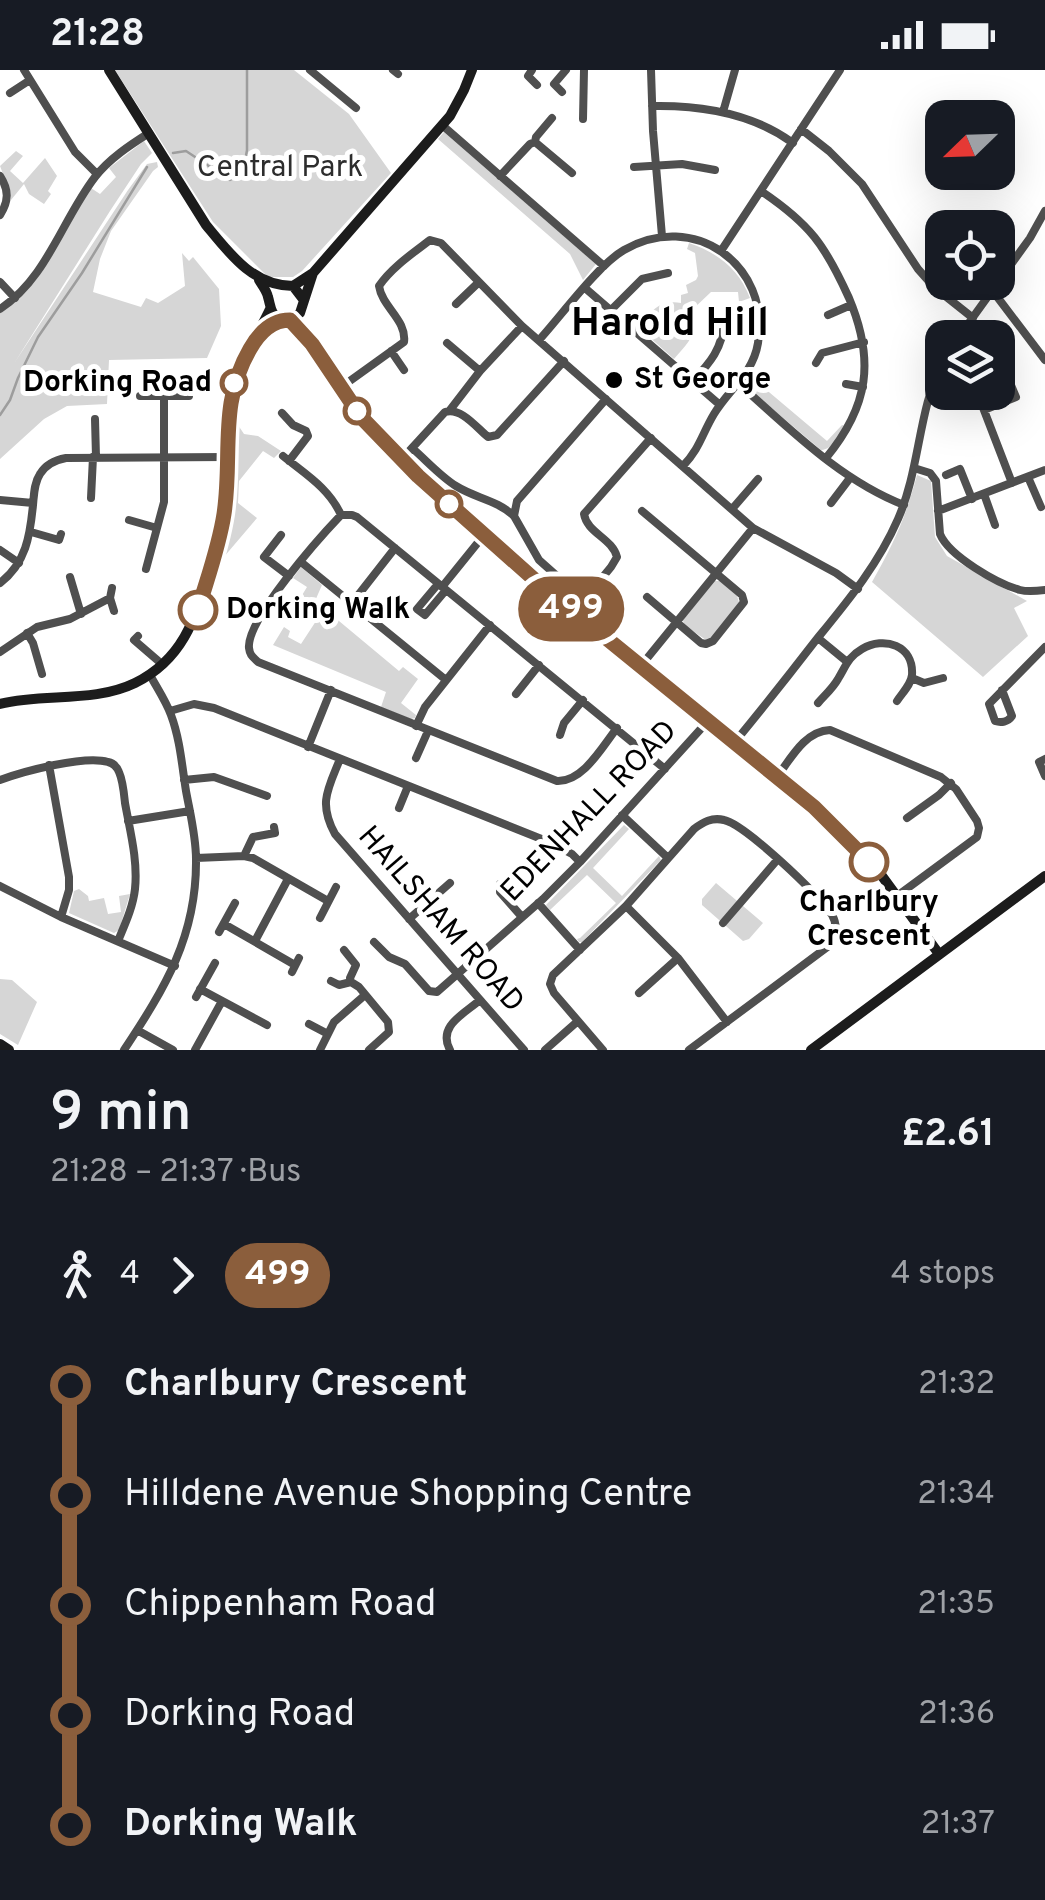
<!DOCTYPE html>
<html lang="en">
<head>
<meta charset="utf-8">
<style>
  :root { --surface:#171b24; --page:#242831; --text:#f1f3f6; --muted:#9ea1a6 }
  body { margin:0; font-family:Overpass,sans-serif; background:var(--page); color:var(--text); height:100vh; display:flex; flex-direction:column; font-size:38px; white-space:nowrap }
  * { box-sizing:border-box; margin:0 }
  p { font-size:32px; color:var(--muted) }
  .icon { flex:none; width:55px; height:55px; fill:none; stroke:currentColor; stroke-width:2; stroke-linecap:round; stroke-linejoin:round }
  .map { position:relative; height:980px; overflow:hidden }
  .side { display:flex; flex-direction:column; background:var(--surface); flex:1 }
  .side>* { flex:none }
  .badge { padding:0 20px; border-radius:32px; font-size:35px; line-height:65px }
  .needle { width:65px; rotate:247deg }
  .buttons { position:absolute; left:925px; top:30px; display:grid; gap:20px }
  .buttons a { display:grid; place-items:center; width:90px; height:90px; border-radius:20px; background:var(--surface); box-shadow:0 10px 40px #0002; font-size:50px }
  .map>.badge { position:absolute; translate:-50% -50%; box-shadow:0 0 0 5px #fff }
  .legs { display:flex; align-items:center; gap:15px; height:110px; padding:0 50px; font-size:32px }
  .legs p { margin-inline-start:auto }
  .headline { display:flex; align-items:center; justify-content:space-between; height:170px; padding:0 50px }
  h1 { font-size:55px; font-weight:600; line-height:75px }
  ul { padding:0 50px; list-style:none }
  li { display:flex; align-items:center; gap:35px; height:110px; font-size:38px }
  li i { display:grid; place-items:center; width:15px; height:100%; margin:0 12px; background:currentColor }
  li i::after { content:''; width:25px; height:25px; margin:-12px; border:8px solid; border-radius:50%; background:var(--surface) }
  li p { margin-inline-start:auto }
  li:first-child i { background:linear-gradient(#0000 50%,currentColor 0) }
  li:last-child i { background:linear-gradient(currentColor 50%,#0000 0) }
  .status { display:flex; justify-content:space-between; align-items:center; height:70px; padding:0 50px; background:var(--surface); direction:ltr }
  .status svg { height:28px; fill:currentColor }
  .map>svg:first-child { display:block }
  .green { fill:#d6d6d6 }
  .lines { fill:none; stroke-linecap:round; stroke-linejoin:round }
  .stream { stroke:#9d9d9d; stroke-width:2.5 }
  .street { stroke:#4f4f4f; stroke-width:8 }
  .secondary { stroke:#1c1c1c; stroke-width:10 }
  .line-1-casing { stroke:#fff; stroke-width:22 }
  .line-1 { stroke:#8b5e3c; stroke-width:15 }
  .poi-dot { fill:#000; stroke:#fff; stroke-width:4 }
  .stop-1-dot { fill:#fff; stroke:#8b5e3c; stroke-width:5 }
  .labels { text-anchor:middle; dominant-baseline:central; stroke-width:10; stroke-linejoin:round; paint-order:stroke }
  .park-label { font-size:30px; fill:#2d2d2d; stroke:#fff }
  .poi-label { font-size:30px; font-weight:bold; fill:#000; stroke:#fff; text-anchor:start }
  .stop-label { font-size:30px; font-weight:bold; fill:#000; stroke:#fff; text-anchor:end }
  .street-label { font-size:30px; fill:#000; stroke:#fff }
  .district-label { font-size:40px; font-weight:bold; fill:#000; stroke:#fff }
</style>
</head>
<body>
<div class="status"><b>21:28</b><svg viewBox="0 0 49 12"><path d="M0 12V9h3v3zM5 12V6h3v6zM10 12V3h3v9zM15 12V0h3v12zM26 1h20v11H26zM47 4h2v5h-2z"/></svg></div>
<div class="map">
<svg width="1045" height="980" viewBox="0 0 1045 980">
  <rect width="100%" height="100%" fill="#fff"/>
  <path class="green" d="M115,0H294L349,44L391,103L302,201L293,207H268L213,152Z
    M444,62L596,194L583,210L570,184L438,69Z
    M144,71L152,83L141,94L110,141L15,292L128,120L147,94L157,92L158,97L153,101L111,161L100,189L93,222L141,237L146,228L158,233L185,216L182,183L189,191L193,187L219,219L221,256L207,288L109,290L107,334L67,336L44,349L0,389V243C44,213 63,161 91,118L100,124L116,107L109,98Z
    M16,81L23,86L10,101L23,113L45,88L57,106L48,121L51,124L44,134L29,124L24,114L11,130L10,122L0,96Z
    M689,173C718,183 739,199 750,228L739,232L738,222H711L691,241C700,263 688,273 674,289L638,257C650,242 660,229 681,233V225L688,223L686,215L696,210L698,206L695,183L687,179Z
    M756,300L767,311L763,317L827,371L842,355L845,356C839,365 834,379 821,380L749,319L748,313Z
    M236,352L244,364L258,366L281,381L274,388L263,381L239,411L238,433L257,448L223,488L234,429Z
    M917,405L931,411L935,467L947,486L1027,531L1014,538L1028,566L983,607L872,512C894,473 905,449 917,405Z
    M301,497L322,515L315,531L399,601L403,597L418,609L401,633L416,645L415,648L411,649L381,637L386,622L273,575L284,557L290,561L288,567L301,574L318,548L305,539L301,545L293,540L307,517L293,508Z
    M714,511H720L737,526L739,532L711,569L706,570L684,555L683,550Z
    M624,755L629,759L593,798L622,826L659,786L661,790L582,872H579L577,869L580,868L616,833L587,805L550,840L546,835Z
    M716,813L763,853L749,869L743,871L702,835V829Z
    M79,819L88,826L89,831L104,828L108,844L121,842L119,826L130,824L119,860L114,863L69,843L74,821Z
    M0,909L12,910L37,932L18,975L0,964Z"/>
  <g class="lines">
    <path class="stream" d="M173,83L186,81L230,110L243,103L247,80V0
      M0,345L10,330L18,308L38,267L82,203L147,97"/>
    <path class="street" d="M24,0L75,82L97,104
      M310,0L356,38
      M393,0L398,4
      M532,0L528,6L537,15
      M651,0L653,61L662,166
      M562,22L554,14L566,0
      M10,23L30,10
      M652,36C702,35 752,43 793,73
      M723,42L735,0
      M583,49L584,0
      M442,55L604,196
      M801,59L829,81L862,114L918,199L934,217L973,248
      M535,72L536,67L552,48
      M634,97L682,94L715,100
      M0,106C9,120 9,131 0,145
      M500,106L530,74L535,72L572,103
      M761,121C810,154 825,175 849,228C875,290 869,336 826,388
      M721,181L840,0
      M0,212L15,228
      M585,218L720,335
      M992,220L1045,290
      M456,234L479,212
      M0,239C47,208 62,150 95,107C109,89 130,75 149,63
      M611,240L642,209L668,203
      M828,245L851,235
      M958,268L1030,168L1045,141
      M539,270C561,246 598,195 624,180C693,140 771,194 758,273C753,304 729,319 714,344C702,364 700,378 683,396
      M447,273L480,301
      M391,281L404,300
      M816,293L822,283L864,272
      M692,312C710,293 723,278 724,251
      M739,314C790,359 840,410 904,435
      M846,314L863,317
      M340,318L404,272C407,250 382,237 379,216C391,198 413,183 430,170L441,173L522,256L753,458L836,503L858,519
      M977,322L1012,413
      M140,326H189
      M450,340L480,301L522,256
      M984,340L1016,327L1008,308
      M282,343L293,355L306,361L308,366L289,391
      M95,349L96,387
      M412,378C426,390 440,406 456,416C475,428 497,430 514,446L539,490L584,530
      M283,386C305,404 329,418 341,445H352L357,447L665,699
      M401,390L445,342C461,337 476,357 488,367L497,365L564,291
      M914,398L930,403L936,411L940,464C949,486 998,514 1020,520C1028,522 1037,521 1045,520
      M946,405L960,399L972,429
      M1028,407L1041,437
      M984,424L995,455
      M91,428L93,387
      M0,430L33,433
      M831,433L850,408
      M732,439L758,409
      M642,441L742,525L744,532L713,571L706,574L701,573L647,527
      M938,441L1045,400
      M341,445C320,467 246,550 249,578C250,586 253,587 258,592L557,711C583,712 602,677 617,658
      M514,446L517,431L606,329
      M129,450L157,458
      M31,462L59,470L61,464
      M281,465L264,487L289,506
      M0,480L19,493
      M301,492L446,610
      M146,499L164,432V326
      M70,507L81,544
      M0,513C26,493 30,466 33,435C34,425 34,413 40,404C46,394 55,390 66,388L227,387
      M438,514L417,539L425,545L446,520
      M442,517L484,465
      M112,518L110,528L114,541
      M352,533L395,478
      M574,542L611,497L617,487C612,468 587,463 584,444L651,368
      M27,563L33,573L42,604
      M138,566L134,570L163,595
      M818,568L846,591
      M0,582L37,557L70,549L110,528
      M640,597L753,458
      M912,608L924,613L943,608
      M1002,620L1012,646C1008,652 1001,653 995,651L989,634L1045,577
      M516,624L539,595
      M818,633C825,625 833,618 838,609C846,596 848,587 862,579C884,566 914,575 912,605C911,615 902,623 897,631
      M170,641L194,634L214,638L549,772L572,784L580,792
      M416,656L425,637L490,555
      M560,665L564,653L583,630
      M734,673C762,639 789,605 816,570C847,532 878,495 898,449C920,399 918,341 942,293
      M308,677L331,620
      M416,688L428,661
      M340,689C328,719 318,733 335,764L524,980
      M1045,689L1039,692L1045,706
      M49,695L69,807V820L61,847
      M777,707C791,688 805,661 830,660L941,707L956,719L977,751L979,758L977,767L897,826
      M0,710C24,701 85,685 108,692C113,693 117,697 119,702C123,711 124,723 125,733C130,761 138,790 135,819C133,837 125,854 118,871
      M184,710L214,707L267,726
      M399,738L408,716
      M622,745L668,788
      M907,748L939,725L951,713
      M128,751L190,741
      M244,786L253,767L275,763L274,757
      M196,788L244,786L253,788L328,831
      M500,814V822L522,847
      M0,816L61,847L175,896
      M538,833L580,880
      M626,836L678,888L727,952
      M320,848L336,817
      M409,849L450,813
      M723,853L778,789
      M224,854L295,895
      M219,862L235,833
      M255,871L288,809
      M374,872L389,887L405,894L429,921L437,922L543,829L580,792L708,651
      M344,880L356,895L350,908L351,912L359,917L388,952L389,962L369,980
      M292,902L299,888
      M331,911L339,915L351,912
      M200,919L267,955
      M639,923L678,888
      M196,927L215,893
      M309,954L328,964
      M137,960L173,980
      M124,980C165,918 197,866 196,789C196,766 190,743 186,721C182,696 180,669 171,645C166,631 157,618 150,605
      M195,980L222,931
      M320,980L334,952L365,925
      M450,980C437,956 464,944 480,930
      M545,980L578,951
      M603,980L554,923L550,914L553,905L626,836L694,759C703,752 712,747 724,750C744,754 820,825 832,845C838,855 836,865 830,875L689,980"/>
    <path class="secondary" d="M109,0L206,155C229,183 253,216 293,216L303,229
      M259,210C262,215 267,221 268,227C271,237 270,242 279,250H290L300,243L313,203
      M293,216L313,203L450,46L464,20L472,0
      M290,250L320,284L361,347L418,406L536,511L836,757L879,802L939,884
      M0,634C44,623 94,633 135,613C182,590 195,550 209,503C216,481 223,459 225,436C228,401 224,365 230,330C236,297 256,269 270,239
      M0,974L9,980
      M811,980L1045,806"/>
  </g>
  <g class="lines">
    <g class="line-1-casing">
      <path id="line-1" d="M198,540C207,509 219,477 224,444C233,385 218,334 250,279C259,263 271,250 290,250L312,274L361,347L418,406L536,511L814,737L869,792"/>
    </g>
    <use href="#line-1" class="line-1"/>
  </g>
  <circle class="poi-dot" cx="614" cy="310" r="10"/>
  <g class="stop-1-dot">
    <circle cx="234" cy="313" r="12"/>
    <circle cx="357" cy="341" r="12"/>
    <circle cx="449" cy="434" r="12"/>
    <circle cx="198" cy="540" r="18"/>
    <circle cx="869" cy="792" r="18"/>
  </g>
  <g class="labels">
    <g class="park-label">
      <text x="280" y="98">Central Park</text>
    </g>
    <g class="poi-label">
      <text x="634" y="310">St George</text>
    </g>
    <g class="stop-label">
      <text x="212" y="313">Dorking Road</text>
      <text x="226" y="540" text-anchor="start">Dorking Walk</text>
      <text x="869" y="833" text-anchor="middle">Charlbury<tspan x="869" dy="34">Crescent</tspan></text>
    </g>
    <g class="street-label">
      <text transform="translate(590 742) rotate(-46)">EDENHALL ROAD</text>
      <text transform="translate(440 850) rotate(49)">HAILSHAM ROAD</text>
    </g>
    <g class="district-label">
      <text x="670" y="255">Harold Hill</text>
    </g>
  </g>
</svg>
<div class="buttons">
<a><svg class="needle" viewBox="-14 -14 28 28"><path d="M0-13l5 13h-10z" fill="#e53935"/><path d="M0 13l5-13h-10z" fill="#9ea1a6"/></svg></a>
<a><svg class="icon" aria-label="locate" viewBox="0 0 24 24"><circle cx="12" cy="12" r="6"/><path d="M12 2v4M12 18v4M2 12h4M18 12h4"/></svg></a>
<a><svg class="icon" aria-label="layers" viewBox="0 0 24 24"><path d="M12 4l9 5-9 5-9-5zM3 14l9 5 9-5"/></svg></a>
</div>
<b class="badge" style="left:571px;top:539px;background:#8b5e3c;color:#fff">499</b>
</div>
<section class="side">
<div class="headline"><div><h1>9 min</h1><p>21:28 – 21:37 · Bus</p></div><b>£2.61</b></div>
<div class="legs"><svg class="icon" aria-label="walk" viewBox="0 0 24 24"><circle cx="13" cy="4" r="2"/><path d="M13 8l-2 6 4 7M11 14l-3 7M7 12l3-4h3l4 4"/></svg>4<svg class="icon" aria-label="forward" viewBox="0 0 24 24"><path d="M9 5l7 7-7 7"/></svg><b class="badge" style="background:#8b5e3c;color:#fff">499</b><p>4 stops</p></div>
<ul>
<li><i style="color:#8b5e3c"></i><b>Charlbury Crescent</b><p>21:32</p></li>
<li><i style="color:#8b5e3c"></i><span>Hilldene Avenue Shopping Centre</span><p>21:34</p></li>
<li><i style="color:#8b5e3c"></i><span>Chippenham Road</span><p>21:35</p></li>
<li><i style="color:#8b5e3c"></i><span>Dorking Road</span><p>21:36</p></li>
<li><i style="color:#8b5e3c"></i><b>Dorking Walk</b><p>21:37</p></li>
</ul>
</section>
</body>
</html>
